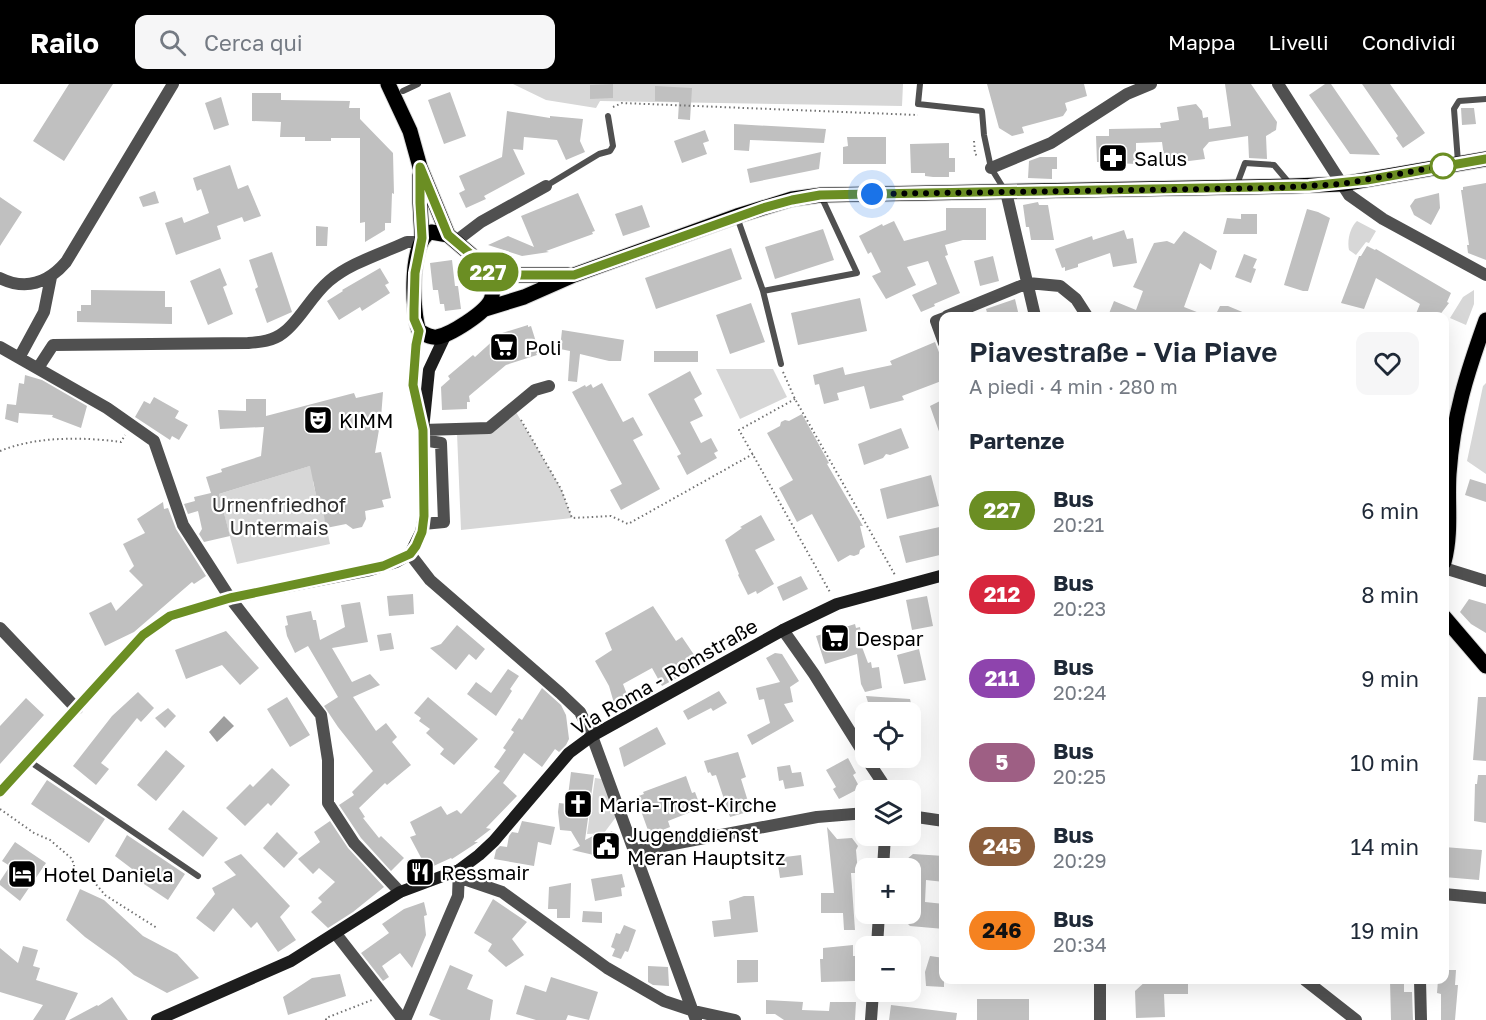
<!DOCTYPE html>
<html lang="it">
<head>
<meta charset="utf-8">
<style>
  :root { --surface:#fff; --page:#f6f6f7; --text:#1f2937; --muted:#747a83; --accent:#000 }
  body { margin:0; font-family:"Golos Text",sans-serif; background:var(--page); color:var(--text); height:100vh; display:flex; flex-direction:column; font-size:22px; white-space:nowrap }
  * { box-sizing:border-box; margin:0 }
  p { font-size:20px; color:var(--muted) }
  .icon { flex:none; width:33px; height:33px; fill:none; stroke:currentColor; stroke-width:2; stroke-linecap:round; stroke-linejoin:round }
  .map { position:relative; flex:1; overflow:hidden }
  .drawer { position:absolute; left:939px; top:228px; width:510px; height:672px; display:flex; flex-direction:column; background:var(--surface); border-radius:12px; box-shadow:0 6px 24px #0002 }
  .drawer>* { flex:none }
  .badge { padding:0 12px; border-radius:20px; font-size:21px; line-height:39px }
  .controls { position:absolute; left:855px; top:618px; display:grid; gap:12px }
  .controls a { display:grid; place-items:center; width:66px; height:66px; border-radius:12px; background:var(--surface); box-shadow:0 6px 24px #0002; font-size:30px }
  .you { position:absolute; width:30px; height:30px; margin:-15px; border:4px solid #fff; border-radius:50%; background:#1a73e8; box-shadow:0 0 0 9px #1a73e833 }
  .map>.badge { position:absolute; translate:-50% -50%; box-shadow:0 0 0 3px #fff }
  h2 { padding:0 30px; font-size:22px; line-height:54px }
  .round { display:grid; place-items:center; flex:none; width:63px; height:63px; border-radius:12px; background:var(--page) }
  .headline { display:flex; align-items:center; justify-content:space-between; height:102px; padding:0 30px }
  h1 { font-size:28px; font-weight:600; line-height:45px }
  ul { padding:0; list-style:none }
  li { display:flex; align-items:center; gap:18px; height:84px; padding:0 30px }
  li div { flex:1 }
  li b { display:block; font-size:22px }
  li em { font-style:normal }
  li .badge { min-width:66px; font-weight:700; text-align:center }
  header { display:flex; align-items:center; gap:36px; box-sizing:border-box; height:84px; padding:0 30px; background:var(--accent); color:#fff }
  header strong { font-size:28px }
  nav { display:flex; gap:33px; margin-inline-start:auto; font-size:21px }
  .search { width:420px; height:54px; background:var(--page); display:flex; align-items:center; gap:15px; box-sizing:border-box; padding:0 21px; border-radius:12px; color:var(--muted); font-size:22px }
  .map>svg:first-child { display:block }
  .green { fill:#d7d7d7 }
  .water { fill:#9e9e9e }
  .building { fill:#c0c0c0 }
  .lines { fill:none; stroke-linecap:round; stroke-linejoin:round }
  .primary-casing { stroke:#dbdbdb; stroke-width:17 }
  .path { stroke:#727272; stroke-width:2; stroke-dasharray:1.5 3; stroke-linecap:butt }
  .lane { stroke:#505050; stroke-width:6 }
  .street { stroke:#505050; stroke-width:12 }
  .secondary { stroke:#1d1d1d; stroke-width:12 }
  .primary { stroke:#000; stroke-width:15 }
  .line-casing { stroke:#fff; stroke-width:14 }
  .line { stroke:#6b8e23; stroke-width:9 }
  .walk { stroke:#000; stroke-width:6; stroke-dasharray:0 10.8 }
  .stop-dot { fill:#fff; stroke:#6b8e23; stroke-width:3 }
  .labels { text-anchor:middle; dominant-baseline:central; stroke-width:4.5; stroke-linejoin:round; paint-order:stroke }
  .poi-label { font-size:20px; fill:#000; stroke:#fff; text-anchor:start }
  .park-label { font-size:20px; fill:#2e2e2e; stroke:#fff }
  .street-label { font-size:20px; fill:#000; stroke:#fff }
</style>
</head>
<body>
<header>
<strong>Railo</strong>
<div class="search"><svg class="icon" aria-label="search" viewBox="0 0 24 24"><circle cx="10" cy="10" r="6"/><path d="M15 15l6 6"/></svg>Cerca qui</div>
<nav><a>Mappa</a><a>Livelli</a><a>Condividi</a></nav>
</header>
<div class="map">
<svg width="1486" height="936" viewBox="0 0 1486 936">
  <rect width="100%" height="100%" fill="#fff"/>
  <path class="green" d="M513,0H903L902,22L600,17L596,24L546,16Z
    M1357,137L1376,147L1369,159L1366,158L1356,171L1349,166C1347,157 1350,143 1357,137Z
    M1474,206V220L1466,241L1450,234L1463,213Z
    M716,285H773L787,313L740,335Z
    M1486,299V390L1467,377L1483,302Z
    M516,328L561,405L572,434L461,446L457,349Z
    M313,381V398L317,415L324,414L322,421L330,460L237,480L219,410Z
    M595,694L602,695L616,733L604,749L587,750Z"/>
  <path class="water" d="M224,632L234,642L217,658L209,648Z"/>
  <path class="building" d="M69,0H113L64,77L33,57Z
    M613,0V14L590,15V1Z
    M987,0H1084L1087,12L1065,19L1067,26L1063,32L1022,43L1024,49L1012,52L999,44Z
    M1225,0H1251L1277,38L1276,46L1266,52L1267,75L1249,74L1248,52L1209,58L1203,65L1205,75L1165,80L1162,58L1136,59V80L1097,78L1096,52H1109V45L1161,44L1160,39L1179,36L1177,23L1196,20L1202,27L1203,34L1208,33L1209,45L1231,42Z
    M1325,0H1331L1380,71L1350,70L1309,11Z
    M1362,0H1390L1425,49L1403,64L1396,54L1398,52Z
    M655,2L692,4L690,36L678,35L679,18L655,17Z
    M450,8L466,52L444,60L428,16Z
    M252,9H281V16L350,17L349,24H360V35L393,69L394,110L392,109L391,139H385V146L365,158V138L360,139V54H331V57H305V53H280L281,38L252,37Z
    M221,13L229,41L214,46L205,19Z
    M1461,24H1474L1476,40L1462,41Z
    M507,27L550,34V32L583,35L580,57L585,68L566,76L557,56L524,53L523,66L513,65L525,90L484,112L486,115L466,124L459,109L465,106L459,92L502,73Z
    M734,40L826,45L824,59L750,56L749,67L734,66Z
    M705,46L709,57L703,59L707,70L682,79L674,57Z
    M847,53H886V80H843V63L848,62Z
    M949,59V74H955V88H949V93H933L925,92V89H911L910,60Z
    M821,68L819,85L750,99L747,85Z
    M1040,73H1057V85H1052V95L1028,94L1029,77Z
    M230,81L238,105L248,101L261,132L244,138L242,133L217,142L221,155L176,171L165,139L182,133L184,139L209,129L201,105L197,107L193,94Z
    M1486,99V176L1468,169L1467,161H1469L1461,106H1463V103Z
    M155,107L159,119L143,123L139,113Z
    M578,109L595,147L592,148L593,150L546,167L549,168L522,172L488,161L508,152L534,163L521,132Z
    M1439,109L1440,124L1431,141L1414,131L1410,122L1415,115Z
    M0,113L22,128L0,162Z
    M1038,118L1039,121H1048L1054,156H1031L1029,143H1026L1023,121Z
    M642,121L650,143L623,152L615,130Z
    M946,124H986V156H963L945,161L948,171L945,172L960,209L934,220L935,222L921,228L912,211L937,200L928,177L907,183L916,201L886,215L872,192L881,188L871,168L868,170L859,152L882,140L883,142L894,137L904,157L946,146Z
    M1307,125L1318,128L1330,134L1308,207H1303L1284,201Z
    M1241,130H1257V150H1223L1227,134L1241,135Z
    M316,142L328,143L327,162H316Z
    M823,145L834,176L775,195L765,163Z
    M1124,146L1127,155L1133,154L1137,179L1113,183L1110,169L1078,180V183L1065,187V183L1062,184L1055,165L1092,152L1093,156Z
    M1184,147L1217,167L1211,186L1200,179L1184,223L1207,232H1108L1114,217L1136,226L1143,207L1133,203L1154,159L1167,157L1174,160Z
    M1367,162L1375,166L1376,165L1451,209L1447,218L1449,219L1439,232H1415L1420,220L1376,194L1364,225L1341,219L1359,172H1361Z
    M731,164L742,195L656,225L645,194Z
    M272,168L292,228L267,239L255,205L258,203L249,176Z
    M1244,170L1257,175L1253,184L1256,185L1251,199L1235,193Z
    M993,172L999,197L980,202L974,177Z
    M452,176L455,202H458L461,225L445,227L444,220H440L438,206H433L430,179Z
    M220,184L227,201L223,203L233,230L208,241L190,197Z
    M380,184L389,199L385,201L390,209L362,227L360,223L339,236L327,217L343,207L342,206Z
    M91,206L165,207V223H172V240L77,238V227H81V221H91Z
    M860,214L867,247L798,261L791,229Z
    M1015,215L1019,232H988L986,225Z
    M751,219L765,258L730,270L716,231Z
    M1220,222H1228L1252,232H1215Z
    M528,241V243L531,242L536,258L539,268L536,269L537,271L506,281L469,312L470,318H467V325L442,326L441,303L450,295L448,292L473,271L475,273L497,253L499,250Z
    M562,246L624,256L621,277H609L580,270L577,298L568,297L570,267L560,265Z
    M935,258L944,281V296L902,312L904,316L870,325L864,302L837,309L839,316L824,320L819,300L815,301L813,291L843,283L845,291L892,281L890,277Z
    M654,267H698V278H654Z
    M690,287L702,310L694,315L703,332L690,338L701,359L711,354L718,367L714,369L717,374L687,391L677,372L681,370L648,310Z
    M25,291L42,296L87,322L81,344L52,333L53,331L19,329L18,339L5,335L7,320L16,321L19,299L24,300Z
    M602,299L623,338L633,333L643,351L633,356L660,405L621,426L610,406L622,400L572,308L585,301L586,303L591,300L593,304Z
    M383,308L381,334L375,369L381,368L391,414L382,416L384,423L365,427L366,435L362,443L353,445L346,440L326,444L321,415L317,416L310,382L219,410L230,452L204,458L199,450L202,445L198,427L188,430L184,420L195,417L194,413L211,409L206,393L222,388L221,385L261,372L264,343L220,345L218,326L246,327V315H266V332L354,309L356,314Z
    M154,313L179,327L175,334L188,341L179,356L172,352L170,356L135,333L144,317L150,320Z
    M944,315V356H942L930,322Z
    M802,330L829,379L827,380L863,442H860L865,463L860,466L859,470L854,472L850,471L838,478L812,430L797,438L779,404L793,396L767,349L780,342L781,338L785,336L789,337Z
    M901,344L909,364L890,371L886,370L883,374L864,381L858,360Z
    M931,391L939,422L887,435L880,405Z
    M1470,395L1486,400V418L1465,411Z
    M163,418L164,425L168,424L176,445L206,492L194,500L192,498L134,548L105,562L89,529L111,518L116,527L143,501L129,487L134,482L123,460L145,449L137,435Z
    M761,431L775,456L755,466L774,500L757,510L756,507L748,511L738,491L739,490L725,456L742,444L740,443Z
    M944,442V470L906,479L899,452Z
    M801,492L808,505L783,517L777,503Z
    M413,510L414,530L389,532L387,512Z
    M927,512L933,542L912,546L906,516Z
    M1469,515L1486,520V549L1471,540L1460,528Z
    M360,518L368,558L332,564L352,598L370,590L380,601L353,613L376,647L386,639L397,653L392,658L411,681L387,701L385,699L359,724L365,733L363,734L379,754L381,752L404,774L391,787L361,754L339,721L354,711L352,708L373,687L338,643L324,622L338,613L308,562L295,569L287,552L285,542L288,541L286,532L311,527L313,536H316L320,556L345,543L341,521Z
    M653,522L676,557L682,553L701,581L662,602L652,584L623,600L628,613L626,614L629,620L616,626L609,602L595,577L612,566L605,549Z
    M855,540L856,544L860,543L862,554L859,555L868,579L871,578L872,584L879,583L882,604L865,608L861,600L857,570L825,580L816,552Z
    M457,541L485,565L476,576L469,570L456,586L430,564L441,560Z
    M226,547L259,584L240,601L222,581L186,595L175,566Z
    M391,549L394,565L380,567L377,551Z
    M919,565L926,596L904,600L897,571Z
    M775,569L782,570L799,597L790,603L793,618L784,620L794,637L752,661L747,651L770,639L764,615L759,616L756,604L780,598L766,574Z
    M508,585L519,592L510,605L512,607L496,632L467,610L476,598L491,609Z
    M542,604L561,621L566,631L569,655L566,661L559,668L555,665L542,683L524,669L503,699L517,712L486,744L491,745L474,758H478L452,775L451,774L427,785L410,753L416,751L410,738L441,722L447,731L457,726L461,730L500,687L494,683L506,666L503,664L514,648L511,646L519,634L522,636Z
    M719,607L727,619L713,627L711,624L688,636L683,627Z
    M138,608L154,624L141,638L137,634L101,679L109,685L96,701L73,682L112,632Z
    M866,612L910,615L913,628H871Z
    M287,613L310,651L290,663L267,625Z
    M428,613L478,655L454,681L440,670L444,665L426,649L430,645L419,637L421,634L414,629Z
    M1478,613H1486V677L1473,676Z
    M26,614L44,631L0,680V642Z
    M168,624L176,632L165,644L155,634Z
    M657,643L666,660L624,683L619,664Z
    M166,666L185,682L156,717L137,701Z
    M738,668L746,693L741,695L751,727L730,733L716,691L712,692L710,688L708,689L704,677Z
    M848,674L856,689L853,691L860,704L839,715L833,705L836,703L826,686Z
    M790,681L792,689L801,688L804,702L785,705L783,696L779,697L777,683Z
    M272,684L290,701L271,722L268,719L245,742L226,724L250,700L253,703Z
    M571,688L594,691L585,756L595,751L596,755L612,747L619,763L598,772L572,766L580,762L571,747L560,746L558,728L559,719L567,720Z
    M1478,691H1486V739L1474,737L1475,700H1477Z
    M686,692L692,709L695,708L701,724L668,737L670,743L655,749L654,747L649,749L636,713L644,710L643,708Z
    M47,696L105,735L89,759L31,720Z
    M183,726L218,754L203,773L168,745Z
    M330,737L348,764L384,803L353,828L328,844L311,828L322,818L318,814L335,798L319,784L313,790L298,775L320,758L314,748Z
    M522,737L555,743L551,761L538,758L534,782L494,775L496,766L500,762L507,763L509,752L512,748L518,749Z
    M827,743L837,755L852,754L858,762L856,766L858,789H851L855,846H844L843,829H821V809H834Z
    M277,748L298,769L284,784L263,764Z
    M127,751L185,790L168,816L141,798L144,794L115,772Z
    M15,758L46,779L20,817L0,801V797L10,782L2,777Z
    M1444,763L1482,766L1479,796L1444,793Z
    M241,770L290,822L280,833L296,856L278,868L257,838L251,844L233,824L214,848L196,834L215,810L212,804L236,791L224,778Z
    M913,770L944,772V798L926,796L925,818L944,820V845L910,842L906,838V830H910V784H907V775Z
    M801,771L803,791L780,794L777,774Z
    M622,790L625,803L621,804L622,812L595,817L591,795Z
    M571,799L570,834H557V825H548L549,803Z
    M80,805L104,816L143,852L177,870L199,894L167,909L134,891L117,876L85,853L66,836Z
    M744,812H754L758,848L714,853L712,837L731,835L729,817Z
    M493,815L527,838L512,855L524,871L506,883L488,867L492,860L474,849Z
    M424,818L427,831L424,832L426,851L412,884L400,869L382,882L389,893L383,897L361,869L389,849L382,840L404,825Z
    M583,827L602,828V839L582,838Z
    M624,841L636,846L628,868L625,867L621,875L612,872L615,865L611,863L616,849L620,850Z
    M853,861V872H856V897L821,898L820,875H823V864Z
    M23,862L38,866L33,882L40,884L36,896L78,909L65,936H33L43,921L0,908V864L18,879Z
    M930,872L944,874V903L926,902L925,888Z
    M737,876H758V898L737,899Z
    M450,881L473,891L467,905L493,916L490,936H441L429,931Z
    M648,882L668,883L669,902L653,901L648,898Z
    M1444,886H1456L1455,901H1458L1455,936H1441V910L1437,909L1438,896H1444Z
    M340,890L346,912L288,931L283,913L312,894Z
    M551,893L598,908L589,936L568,931L566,936H536L516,930L525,901L546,908Z
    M1147,896H1185L1188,897V910H1164L1165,933L1136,934L1135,907Z
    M1390,896H1404V908H1412L1413,936H1391Z
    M112,913L128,936H69L97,921L98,922Z
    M977,915H1029V936H977Z
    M766,916L803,918L802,926L829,927L830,918H856L855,936H784L775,930H766Z
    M891,921L957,929L956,936H889Z"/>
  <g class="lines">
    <g class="primary-casing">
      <path id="primary" d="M388,0L410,47L420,83L448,151
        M420,91V119L422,154
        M431,148L448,151L482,180L493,197C493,203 493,211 491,216C485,229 450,251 437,253C430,254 425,250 419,247C412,228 409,156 431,148Z
        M491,191H568
        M485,225L524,213L574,191L737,132L792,115L821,111L1292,102L1342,100L1486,75
        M1444,478C1452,448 1447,419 1449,390C1453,332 1467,289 1486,236
        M1444,533L1486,582"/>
    </g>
    <path class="path" d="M613,23L622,19L918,31
      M974,57L975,70L979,73
      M783,288L795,315L895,491
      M795,315L739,346L831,510
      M521,336L561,405L572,434L611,432L628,440L753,370
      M0,367C37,352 83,353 121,358L125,351
      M0,725L34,749L50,756L71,774L74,780V784L66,797
      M73,788L82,795L95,799L105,811L157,844
      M326,936V934L372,916"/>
    <path class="lane" d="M920,0L918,20L982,27L984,51L991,84L1004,105
      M403,7L418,0
      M1458,78L1454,25L1459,17L1486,15
      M546,102L599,70L610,67L613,62L608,32
      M1236,103L1245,79L1274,81L1290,100
      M737,133L763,207L857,189L821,112
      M763,207L781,280
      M29,677L198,792"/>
    <path class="street" d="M1278,0L1349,111L1383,135L1486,191
      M991,84L1051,59L1127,10L1151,0
      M1006,108L1035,232
      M456,157L481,138L546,102
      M0,194C26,207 48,199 66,178L173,0
      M947,232L1028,199L1060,202L1076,215L1087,232
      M944,234L936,237L944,259
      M0,263L107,324L154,357L183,441L230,514L321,631L328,676V719L354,759L400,808
      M19,274L44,228L51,193
      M38,284L53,261L248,259C260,258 273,257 283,249C299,238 311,212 329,197C350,179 381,170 407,158H421
      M423,346L489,344L535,306L549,302
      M423,440L444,438L441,359L423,356
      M410,470L430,496L560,609L580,628L592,652L696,936
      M1444,484L1486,497
      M0,544L77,625
      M783,546L814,590L866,673
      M866,674L882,698L883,706
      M910,732L944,737
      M636,767L817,733L866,729
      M883,784L885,752
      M458,793L502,808L607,884L664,917L694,927L735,936
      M1444,810L1486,814
      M336,850L403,936
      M877,862L879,830
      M1305,896L1356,936
      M1420,896L1421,936
      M405,936L458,812L459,786
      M871,936L873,908
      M1100,936V896"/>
    <path class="secondary" d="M419,247L416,261L413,301L420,334
      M0,708L143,551L170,532L230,514L370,486L396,478L410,470L421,448L424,432L423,346L429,286L446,250
      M157,936L291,877L400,808L459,786L479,771L494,757L569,669L592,652L783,546L837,520L944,491"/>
    <use href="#primary" class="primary"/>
  </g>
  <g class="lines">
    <g class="line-casing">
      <path id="line" d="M0,708L143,551L170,532L230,514L383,482L410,470L416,462L422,448L424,432L423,346L413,301L416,261L419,247L414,235V225L415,189L422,154L420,119V83L448,151L482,180L491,191H574L763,124L792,116L820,111L1309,102L1367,96L1486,75"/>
    </g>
    <use href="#line" class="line"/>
    <path class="walk" d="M872,110L1272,104L1342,100L1443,82"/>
  </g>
  <defs>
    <g id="pharmacy-square" transform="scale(1.5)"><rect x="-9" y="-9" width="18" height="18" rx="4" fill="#000" stroke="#fff"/><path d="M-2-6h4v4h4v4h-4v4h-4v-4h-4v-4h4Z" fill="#fff"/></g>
    <g id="supermarket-square" transform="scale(1.5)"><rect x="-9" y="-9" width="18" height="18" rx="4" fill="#000" stroke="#fff"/><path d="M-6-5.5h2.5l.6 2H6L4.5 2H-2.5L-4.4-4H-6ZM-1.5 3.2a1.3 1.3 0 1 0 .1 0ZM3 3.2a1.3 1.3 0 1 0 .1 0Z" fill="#fff"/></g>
    <g id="theatre-square" transform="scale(1.5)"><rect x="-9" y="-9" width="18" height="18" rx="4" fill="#000" stroke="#fff"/><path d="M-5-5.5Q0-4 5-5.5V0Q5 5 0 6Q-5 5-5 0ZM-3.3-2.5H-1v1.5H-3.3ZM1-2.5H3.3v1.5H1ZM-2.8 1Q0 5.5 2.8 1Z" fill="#fff"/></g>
    <g id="church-square" transform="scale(1.5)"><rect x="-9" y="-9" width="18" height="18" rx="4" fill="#000" stroke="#fff"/><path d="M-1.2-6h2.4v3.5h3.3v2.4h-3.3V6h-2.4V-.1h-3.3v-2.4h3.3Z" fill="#fff"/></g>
    <g id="civic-square" transform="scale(1.5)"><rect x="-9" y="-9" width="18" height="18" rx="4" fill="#000" stroke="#fff"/><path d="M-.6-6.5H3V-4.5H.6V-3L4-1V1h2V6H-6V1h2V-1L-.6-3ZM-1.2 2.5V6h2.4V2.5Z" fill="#fff"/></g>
    <g id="restaurant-square" transform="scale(1.5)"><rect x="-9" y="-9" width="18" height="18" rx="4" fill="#000" stroke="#fff"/><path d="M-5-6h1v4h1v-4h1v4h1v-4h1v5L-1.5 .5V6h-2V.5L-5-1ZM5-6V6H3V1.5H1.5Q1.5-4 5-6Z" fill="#fff"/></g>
    <g id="hotel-square" transform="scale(1.5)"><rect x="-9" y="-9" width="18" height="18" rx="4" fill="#000" stroke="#fff"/><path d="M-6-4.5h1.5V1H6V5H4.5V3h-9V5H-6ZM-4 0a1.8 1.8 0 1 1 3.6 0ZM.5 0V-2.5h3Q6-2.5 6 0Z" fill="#fff"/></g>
  </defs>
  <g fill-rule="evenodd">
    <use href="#pharmacy-square" x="1113" y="74"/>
    <use href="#supermarket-square" x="504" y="263"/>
    <use href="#theatre-square" x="318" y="336"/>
    <use href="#supermarket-square" x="835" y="554"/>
    <use href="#church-square" x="578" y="720"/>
    <use href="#civic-square" x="606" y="762"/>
    <use href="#restaurant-square" x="420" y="788"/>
    <use href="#hotel-square" x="22" y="790"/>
  </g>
  <circle class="stop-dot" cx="1443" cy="82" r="12"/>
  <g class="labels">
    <g class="poi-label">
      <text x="1134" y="74">Salus</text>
      <text x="525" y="263">Poli</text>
      <text x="339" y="336">KIMM</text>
      <text x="856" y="554">Despar</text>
      <text x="599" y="720">Maria-Trost-Kirche</text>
      <text x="627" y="750">Jugenddienst<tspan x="627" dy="23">Meran Hauptsitz</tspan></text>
      <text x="441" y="788">Ressmair</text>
      <text x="43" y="790">Hotel Daniela</text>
    </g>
    <g class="park-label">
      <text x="279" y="420">Urnenfriedhof<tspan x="279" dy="23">Untermais</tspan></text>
    </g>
    <g class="street-label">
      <text transform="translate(664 592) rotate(-30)">Via Roma - Romstraße</text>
    </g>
  </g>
</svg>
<div class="controls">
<a><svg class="icon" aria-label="locate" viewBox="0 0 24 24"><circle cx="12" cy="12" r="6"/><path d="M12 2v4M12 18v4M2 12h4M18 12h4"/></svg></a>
<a><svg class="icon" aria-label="layers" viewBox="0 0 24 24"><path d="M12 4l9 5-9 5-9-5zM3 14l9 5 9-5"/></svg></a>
<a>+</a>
<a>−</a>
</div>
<div class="you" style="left:872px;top:110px"></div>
<b class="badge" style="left:488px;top:188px;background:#6b8e23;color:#fff">227</b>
<section class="drawer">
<div class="headline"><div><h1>Piavestraße - Via Piave</h1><p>A piedi · 4 min · 280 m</p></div><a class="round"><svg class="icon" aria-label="heart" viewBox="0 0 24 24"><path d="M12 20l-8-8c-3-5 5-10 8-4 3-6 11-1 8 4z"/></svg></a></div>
<h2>Partenze</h2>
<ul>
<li><span class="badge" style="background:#6b8e23;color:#fff">227</span><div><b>Bus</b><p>20:21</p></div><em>6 min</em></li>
<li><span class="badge" style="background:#d7263d;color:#fff">212</span><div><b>Bus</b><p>20:23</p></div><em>8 min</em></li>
<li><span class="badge" style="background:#8e44ad;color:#fff">211</span><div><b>Bus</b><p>20:24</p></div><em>9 min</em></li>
<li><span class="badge" style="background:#9e5f84;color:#fff">5</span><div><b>Bus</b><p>20:25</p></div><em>10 min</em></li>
<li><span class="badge" style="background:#8b5e3c;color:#fff">245</span><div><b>Bus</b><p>20:29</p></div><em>14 min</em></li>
<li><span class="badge" style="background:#f58220;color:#111">246</span><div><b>Bus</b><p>20:34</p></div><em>19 min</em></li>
</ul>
</section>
</div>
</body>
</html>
